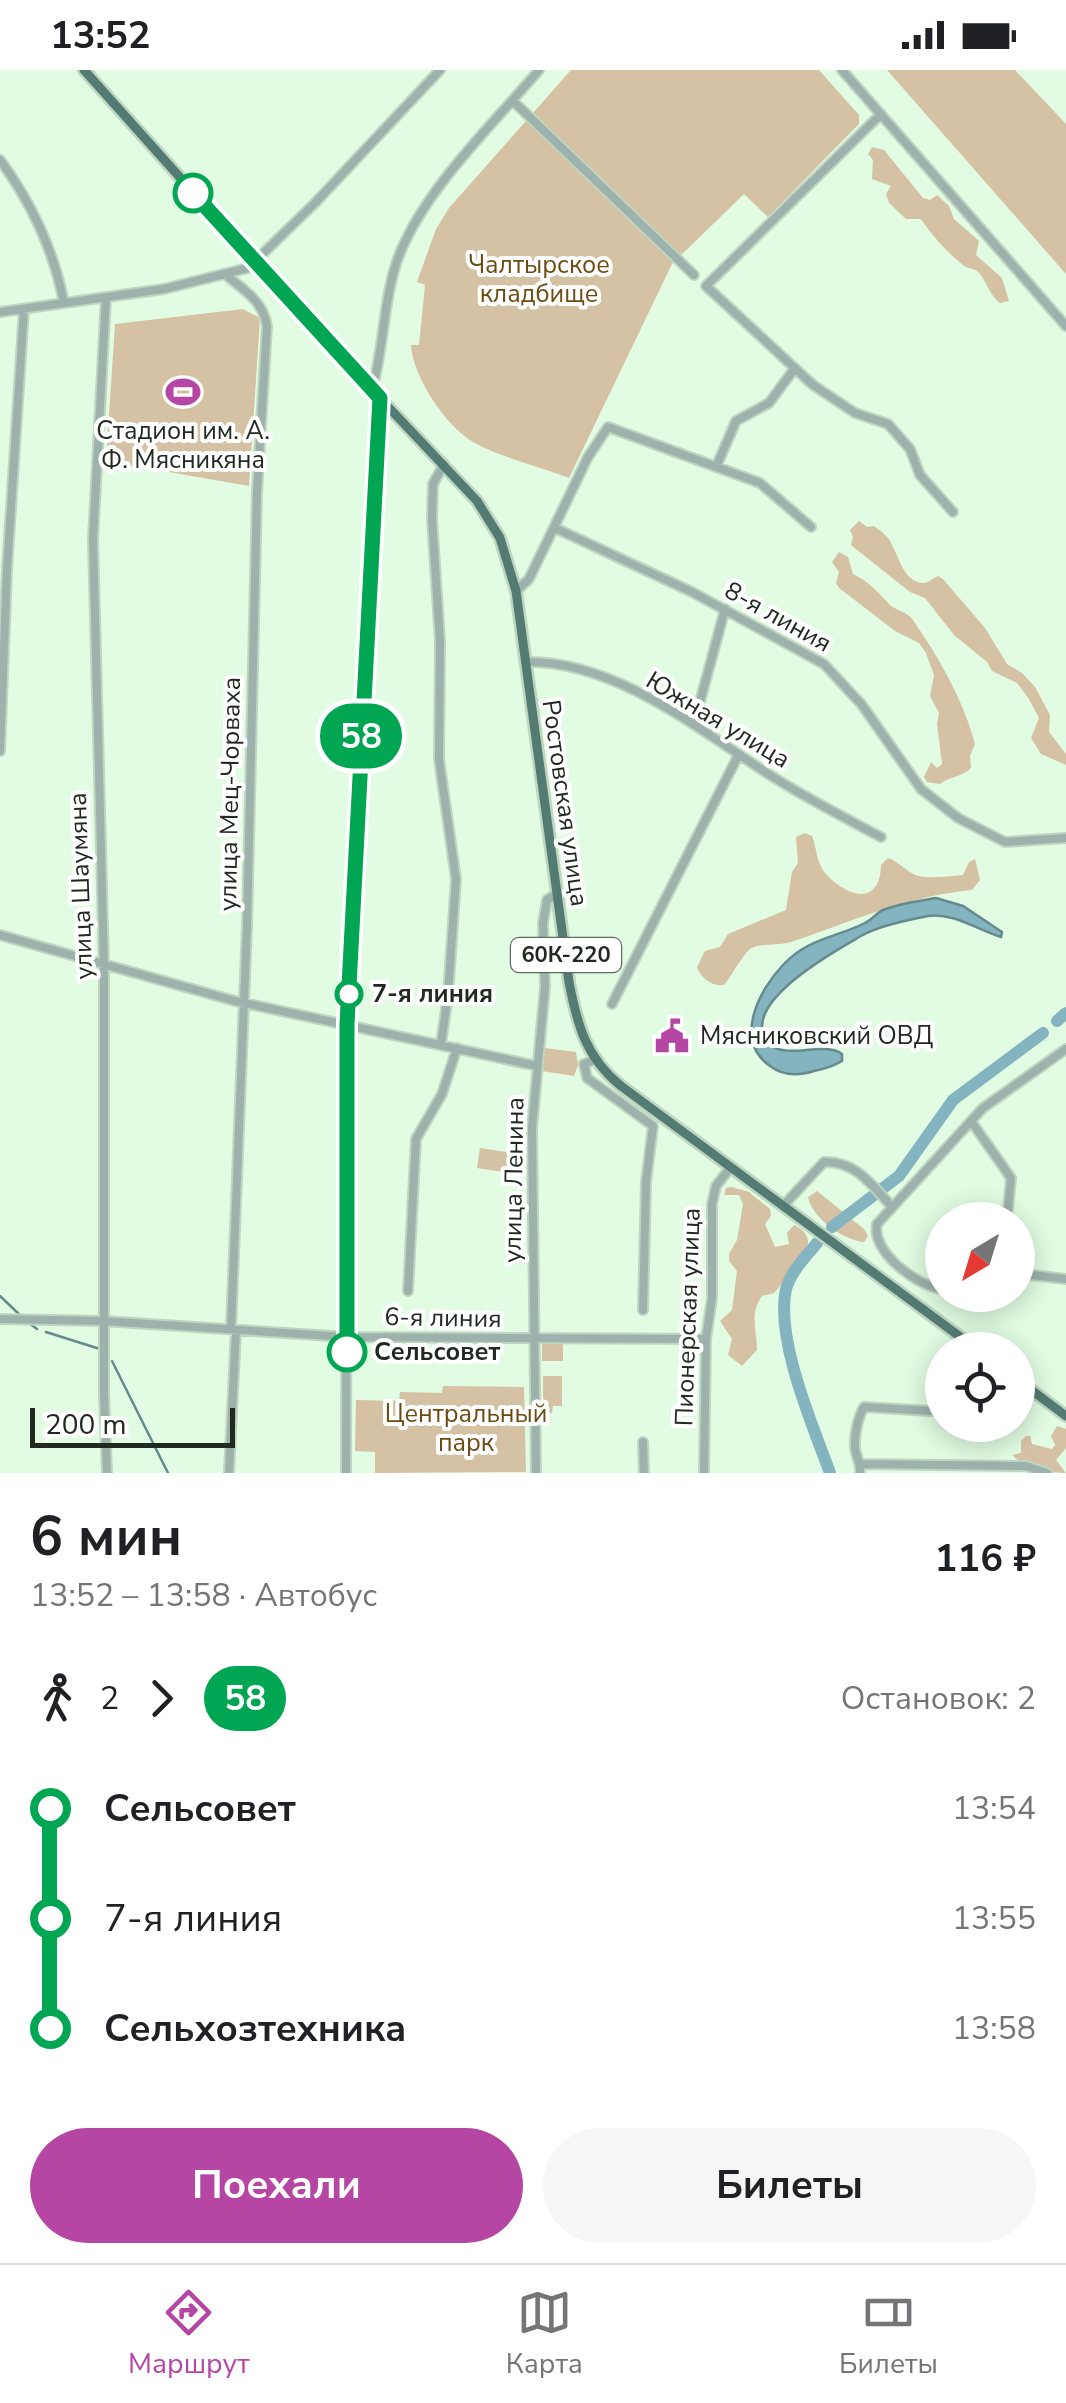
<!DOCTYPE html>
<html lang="ru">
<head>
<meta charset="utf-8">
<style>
  :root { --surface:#fff; --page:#f6f6f6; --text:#202124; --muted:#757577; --line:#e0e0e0; --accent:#b546a4 }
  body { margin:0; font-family:"Nunito Sans",sans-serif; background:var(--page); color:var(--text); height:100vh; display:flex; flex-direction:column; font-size:38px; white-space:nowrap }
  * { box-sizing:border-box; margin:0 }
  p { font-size:32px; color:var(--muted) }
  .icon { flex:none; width:55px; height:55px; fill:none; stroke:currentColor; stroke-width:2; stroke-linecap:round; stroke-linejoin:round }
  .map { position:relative; height:1403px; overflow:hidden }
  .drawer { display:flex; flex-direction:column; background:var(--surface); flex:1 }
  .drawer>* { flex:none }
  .badge { padding:0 20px; border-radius:32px; font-size:35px; line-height:65px }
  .needle { width:65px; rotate:218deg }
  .tools { position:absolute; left:925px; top:1132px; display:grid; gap:20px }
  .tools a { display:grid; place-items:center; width:110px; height:110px; border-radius:50%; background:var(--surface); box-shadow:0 5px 25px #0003; font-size:50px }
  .scale { position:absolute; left:30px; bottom:25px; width:205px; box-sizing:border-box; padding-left:10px; border:5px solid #202a20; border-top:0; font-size:28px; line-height:35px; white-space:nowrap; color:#202a20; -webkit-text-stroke:8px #fff; paint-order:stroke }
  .map>.badge { position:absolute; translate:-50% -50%; box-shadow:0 0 0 5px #fff }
  .legs { display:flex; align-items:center; gap:15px; height:110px; padding:0 30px; font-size:32px }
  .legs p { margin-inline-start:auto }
  .head { display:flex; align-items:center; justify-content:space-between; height:170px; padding:0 30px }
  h1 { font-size:55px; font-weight:700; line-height:75px }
  .primary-button { display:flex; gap:20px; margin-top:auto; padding:20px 30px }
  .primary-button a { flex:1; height:115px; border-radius:60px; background:var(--accent); color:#fff; font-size:40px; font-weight:700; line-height:115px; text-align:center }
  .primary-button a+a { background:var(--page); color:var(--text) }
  ul { padding:0 30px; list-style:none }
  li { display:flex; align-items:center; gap:35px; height:110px; font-size:38px }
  li i { display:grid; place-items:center; width:15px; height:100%; margin:0 12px; background:currentColor }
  li i::after { content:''; width:25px; height:25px; margin:-12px; border:8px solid; border-radius:50%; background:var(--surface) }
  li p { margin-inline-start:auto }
  li:first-child i { background:linear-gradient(#0000 50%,currentColor 0) }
  li:last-child i { background:linear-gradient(currentColor 50%,#0000 0) }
  .status { display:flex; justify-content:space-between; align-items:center; height:70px; padding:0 50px; background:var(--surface); direction:ltr }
  .status svg { height:28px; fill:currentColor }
  .menu { display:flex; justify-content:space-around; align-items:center; height:140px; border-top:2px solid var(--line); background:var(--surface); font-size:28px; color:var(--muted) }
  .menu a { display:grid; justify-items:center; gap:5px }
  .menu .on { color:var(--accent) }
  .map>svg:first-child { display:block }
  .green { fill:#d5c1a3 }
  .water { fill:#84b4bf; stroke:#668b8f; stroke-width:2.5 }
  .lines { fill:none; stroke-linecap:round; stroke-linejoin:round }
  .stream { stroke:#668b8f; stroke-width:2.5 }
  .river { stroke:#84b4bf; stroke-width:12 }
  .minor-casing { stroke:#bed6bf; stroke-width:12 }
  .major-casing { stroke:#bed6bf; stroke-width:14 }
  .minor { stroke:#9db2ad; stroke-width:8 }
  .major { stroke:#547b73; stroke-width:9 }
  .line-1-casing { stroke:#fff; stroke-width:22 }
  .line-1 { stroke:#00a651; stroke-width:15 }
  .stop-1-dot { fill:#fff; stroke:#00a651; stroke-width:5 }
  .labels { text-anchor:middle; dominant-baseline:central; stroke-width:8; stroke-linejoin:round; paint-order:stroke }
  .shield { fill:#fff; stroke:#636a63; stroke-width:2.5 }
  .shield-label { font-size:22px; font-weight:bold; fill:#202a20 }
  .park-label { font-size:25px; fill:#6c4b11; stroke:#fff }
  .poi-label { font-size:25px; fill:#202a20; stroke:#fff }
  .street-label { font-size:25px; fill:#202a20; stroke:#fff }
  .stop-label { font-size:25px; font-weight:bold; fill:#202a20; stroke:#fff; text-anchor:start }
</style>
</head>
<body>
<div class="status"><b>13:52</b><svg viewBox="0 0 49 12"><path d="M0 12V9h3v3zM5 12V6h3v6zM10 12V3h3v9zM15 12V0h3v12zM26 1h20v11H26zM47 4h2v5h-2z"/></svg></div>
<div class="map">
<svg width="1066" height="1403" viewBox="0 0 1066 1403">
  <rect width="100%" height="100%" fill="#e1fce2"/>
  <path class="green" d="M571,0H819L859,45V54L768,147L744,124L672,194L569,408C541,397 497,386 473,372C445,355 413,307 411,275H419L425,215L417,212L436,159L449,138Z
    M887,0H1015L1066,54V204Z
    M872,77L884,80L923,128L930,130L937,125L949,136L954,149L979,171L976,185L1002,208L1009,231L1000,233C989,225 985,207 977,201C973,198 967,199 963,195C946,181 934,168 921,149H906L889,133L886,124L891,116L872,109L873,90L868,84Z
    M243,239L260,248L249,416L106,391L115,254Z
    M859,451L867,457L874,456C881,461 889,467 892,475C898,486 905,513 923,513C929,513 933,508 938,506L943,509L985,558L1007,594L1022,603L1035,617L1050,645L1049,662L1066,684V695L1041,684L1031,668L1039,648L1029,629L1017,613L992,601L987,592L954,565L925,528L910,522L851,475L853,467L850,460Z
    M839,482L848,487L853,504C869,512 876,520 888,533C895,541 907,541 913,550C939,588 963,629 975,674L970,686L971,698C961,708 950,706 940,714L927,712L924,707L931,692L937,698L942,694L937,654L939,643L930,626L934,605L926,583L919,573L895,561L839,518L836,513L839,502L832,492Z
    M805,763L812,766C817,778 816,793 826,804C847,827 880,837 881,795L888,788C900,792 906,802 918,806C932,809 949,806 963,805L969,792L975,789L980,810L972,820C907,826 851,852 791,872C778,876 763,873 752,878C745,880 732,906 724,915C712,917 701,908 697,897L705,881L720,877L728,864L786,840L792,802L798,793L796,767Z
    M545,978L576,982L578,995L574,1006L542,1001Z
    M480,1078L520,1084L517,1104L477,1098Z
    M732,1117L749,1122L770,1139L771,1146L765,1154L775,1177L789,1174L787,1163L794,1155C801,1158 809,1164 808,1174C807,1183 781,1215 774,1223L762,1226C749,1244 757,1260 757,1280L742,1296L728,1285L732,1269L720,1251L732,1240L737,1201L729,1191V1184L737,1170L743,1134L739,1125H724L726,1118Z
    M817,1121L864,1159L868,1166L864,1172C843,1170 812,1148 808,1127Z
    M542,1273H563V1291H542Z
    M543,1306H562V1336H553L552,1343H543Z
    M443,1316L524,1317L526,1402L375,1403V1382L355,1381L356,1330L399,1331L400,1322L442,1323Z
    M1057,1356L1066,1359V1378L1056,1390L1066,1403C1049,1403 1024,1397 1012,1385L1021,1383V1371L1026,1366H1030L1032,1374L1052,1379L1055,1375L1051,1366Z"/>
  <path class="water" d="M936,828L963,836L1002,862L1001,867C978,860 952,842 928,846C908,850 878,856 861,866C837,880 737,934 768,972C784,992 822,970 842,984V991C834,996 824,999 814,1001C798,1006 783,1006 770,996C733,970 759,920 783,895C808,868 835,868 865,853C872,850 876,843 883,840C900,833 918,831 936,828Z"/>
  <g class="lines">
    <path class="stream" d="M0,1226L21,1246
      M26,1251L37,1259
      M46,1262L100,1279
      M112,1291L168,1403"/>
    <path class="river" d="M1057,951L1066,943
      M832,1157L899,1106L953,1030L1043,963
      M817,1173C806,1187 791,1201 786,1219C775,1269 813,1356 830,1403"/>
    <g class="minor-casing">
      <path id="minor" d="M842,0L1066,256
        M513,31L694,205
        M881,44L706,216L813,315L855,343L888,354L910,379L920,405L953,442
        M0,90C31,132 54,182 64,233
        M227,206C245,221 263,231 267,256L257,422L247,856L231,1259
        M106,227L93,469L104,896V1323L107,1403
        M0,242L164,219L248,198L315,133L440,0
        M372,320C384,278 383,233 397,191C422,121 491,57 539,0
        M716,397L736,351L769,333L795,298
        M555,458L692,522L824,594L862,635L921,719L958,748L1005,772L1066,768
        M516,521L529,509L588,387L608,357L760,413L811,457
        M526,592C615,590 701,661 773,707C808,729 845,748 881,767
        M694,654L725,539
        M0,681L7,499L24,239
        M0,865L235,931L537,996
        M612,934L739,684
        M441,974L448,925L456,809L439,689L440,571L432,449L433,414L444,394
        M594,990L584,994L587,1008L653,1056L646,1112L643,1240
        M971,1051L1011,1108L1007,1150
        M783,1136L824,1092C856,1091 872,1115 892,1137
        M1018,1193L1031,1205L1066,1209
        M942,1219C917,1216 871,1182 877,1154L983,1038L1066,979
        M408,1221L416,1069L442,1024L457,978
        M0,1249L103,1251L347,1267L706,1269
        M643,1372L644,1403
        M861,1394L1026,1396L1047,1403
        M229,1403L236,1260
        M346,1403L347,955L380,328
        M536,1403L532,1058L545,917L543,853L547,830L557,824
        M704,1403L706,1269L712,1228V1134L716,1116L730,1098
        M860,1403C861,1392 856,1388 855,1378C854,1366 858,1347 864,1337L931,1341"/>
    </g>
    <g class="major-casing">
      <path id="major" d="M84,0L326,271L477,431L500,468L516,521L569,912C577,954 586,988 621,1016L978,1280
        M1018,1310L1066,1346"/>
    </g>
    <use href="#minor" class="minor"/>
    <use href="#major" class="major"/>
  </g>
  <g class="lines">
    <g class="line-1-casing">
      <path id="line-1" d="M193,123L380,328L347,954V1282"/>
    </g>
    <use href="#line-1" class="line-1"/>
  </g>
  <defs>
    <g id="stadium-bare" transform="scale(2.7)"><path d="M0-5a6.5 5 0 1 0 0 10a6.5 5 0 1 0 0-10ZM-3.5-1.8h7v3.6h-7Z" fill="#b546a4" stroke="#fff" stroke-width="2.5" paint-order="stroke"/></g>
    <g id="civic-bare" transform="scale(2.7)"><path d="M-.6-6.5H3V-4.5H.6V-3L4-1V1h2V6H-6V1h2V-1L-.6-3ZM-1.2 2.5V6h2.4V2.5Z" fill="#b546a4" stroke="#fff" stroke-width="2.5" paint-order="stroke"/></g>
  </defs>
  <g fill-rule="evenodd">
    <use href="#stadium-bare" x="183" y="322"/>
    <use href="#civic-bare" x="672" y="966"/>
  </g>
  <g class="stop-1-dot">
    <circle cx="193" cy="123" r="18"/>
    <circle cx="349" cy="924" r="12"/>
    <circle cx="347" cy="1282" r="18"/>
  </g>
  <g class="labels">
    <rect class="shield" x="511" y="868" width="110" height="34" rx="8"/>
    <g class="shield-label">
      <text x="566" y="885">60К-220</text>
    </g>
    <g class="park-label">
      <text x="539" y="195">Чалтырское<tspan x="539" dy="29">кладбище</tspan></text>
      <text x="466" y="1344">Центральный<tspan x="466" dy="29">парк</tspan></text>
    </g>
    <g class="poi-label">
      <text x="183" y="361">Стадион им. А.<tspan x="183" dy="29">Ф. Мясникяна</tspan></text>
      <text x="700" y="966" text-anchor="start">Мясниковский ОВД</text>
    </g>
    <g class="street-label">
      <text transform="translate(778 547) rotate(29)">8-я линия</text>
      <text transform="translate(718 650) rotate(31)">Южная улица</text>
      <text transform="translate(230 724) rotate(-89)">улица Мец-Чорваха</text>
      <text transform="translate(565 733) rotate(82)">Ростовская улица</text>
      <text transform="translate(81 816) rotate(-92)">улица Шаумяна</text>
      <text transform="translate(514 1110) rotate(-89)">улица Ленина</text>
      <text transform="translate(688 1247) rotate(-88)">Пионерская улица</text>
      <text transform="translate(443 1248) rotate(1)">6-я линия</text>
    </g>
    <g class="stop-label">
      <text x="372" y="924">7-я линия</text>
      <text x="374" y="1282">Сельсовет</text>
    </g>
  </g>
</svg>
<div class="tools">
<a><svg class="needle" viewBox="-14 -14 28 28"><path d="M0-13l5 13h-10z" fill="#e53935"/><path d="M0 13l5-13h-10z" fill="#757577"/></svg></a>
<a><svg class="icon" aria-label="locate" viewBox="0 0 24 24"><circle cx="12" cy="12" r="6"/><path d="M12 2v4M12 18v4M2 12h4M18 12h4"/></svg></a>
</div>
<div class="scale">200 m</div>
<b class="badge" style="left:361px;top:666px;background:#00a651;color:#fff">58</b>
</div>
<section class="drawer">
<div class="head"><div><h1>6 мин</h1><p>13:52 – 13:58 · Автобус</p></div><b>116 ₽</b></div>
<div class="legs"><svg class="icon" aria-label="walk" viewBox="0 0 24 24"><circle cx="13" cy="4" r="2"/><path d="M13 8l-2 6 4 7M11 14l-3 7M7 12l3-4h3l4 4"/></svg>2<svg class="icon" aria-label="forward" viewBox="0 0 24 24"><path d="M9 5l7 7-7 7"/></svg><b class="badge" style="background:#00a651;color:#fff">58</b><p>Остановок: 2</p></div>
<ul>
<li><i style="color:#00a651"></i><b>Сельсовет</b><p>13:54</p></li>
<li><i style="color:#00a651"></i><span>7-я линия</span><p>13:55</p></li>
<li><i style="color:#00a651"></i><b>Сельхозтехника</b><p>13:58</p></li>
</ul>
<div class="primary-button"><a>Поехали</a><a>Билеты</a></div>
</section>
<nav class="menu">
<a class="on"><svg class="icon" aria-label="directions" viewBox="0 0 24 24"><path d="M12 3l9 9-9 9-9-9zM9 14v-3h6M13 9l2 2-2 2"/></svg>Маршрут</a>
<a><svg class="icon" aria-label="map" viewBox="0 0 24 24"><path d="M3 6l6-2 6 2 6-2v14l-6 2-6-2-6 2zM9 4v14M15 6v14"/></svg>Карта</a>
<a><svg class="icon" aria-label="tickets" viewBox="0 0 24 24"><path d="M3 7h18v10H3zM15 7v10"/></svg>Билеты</a>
</nav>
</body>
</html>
